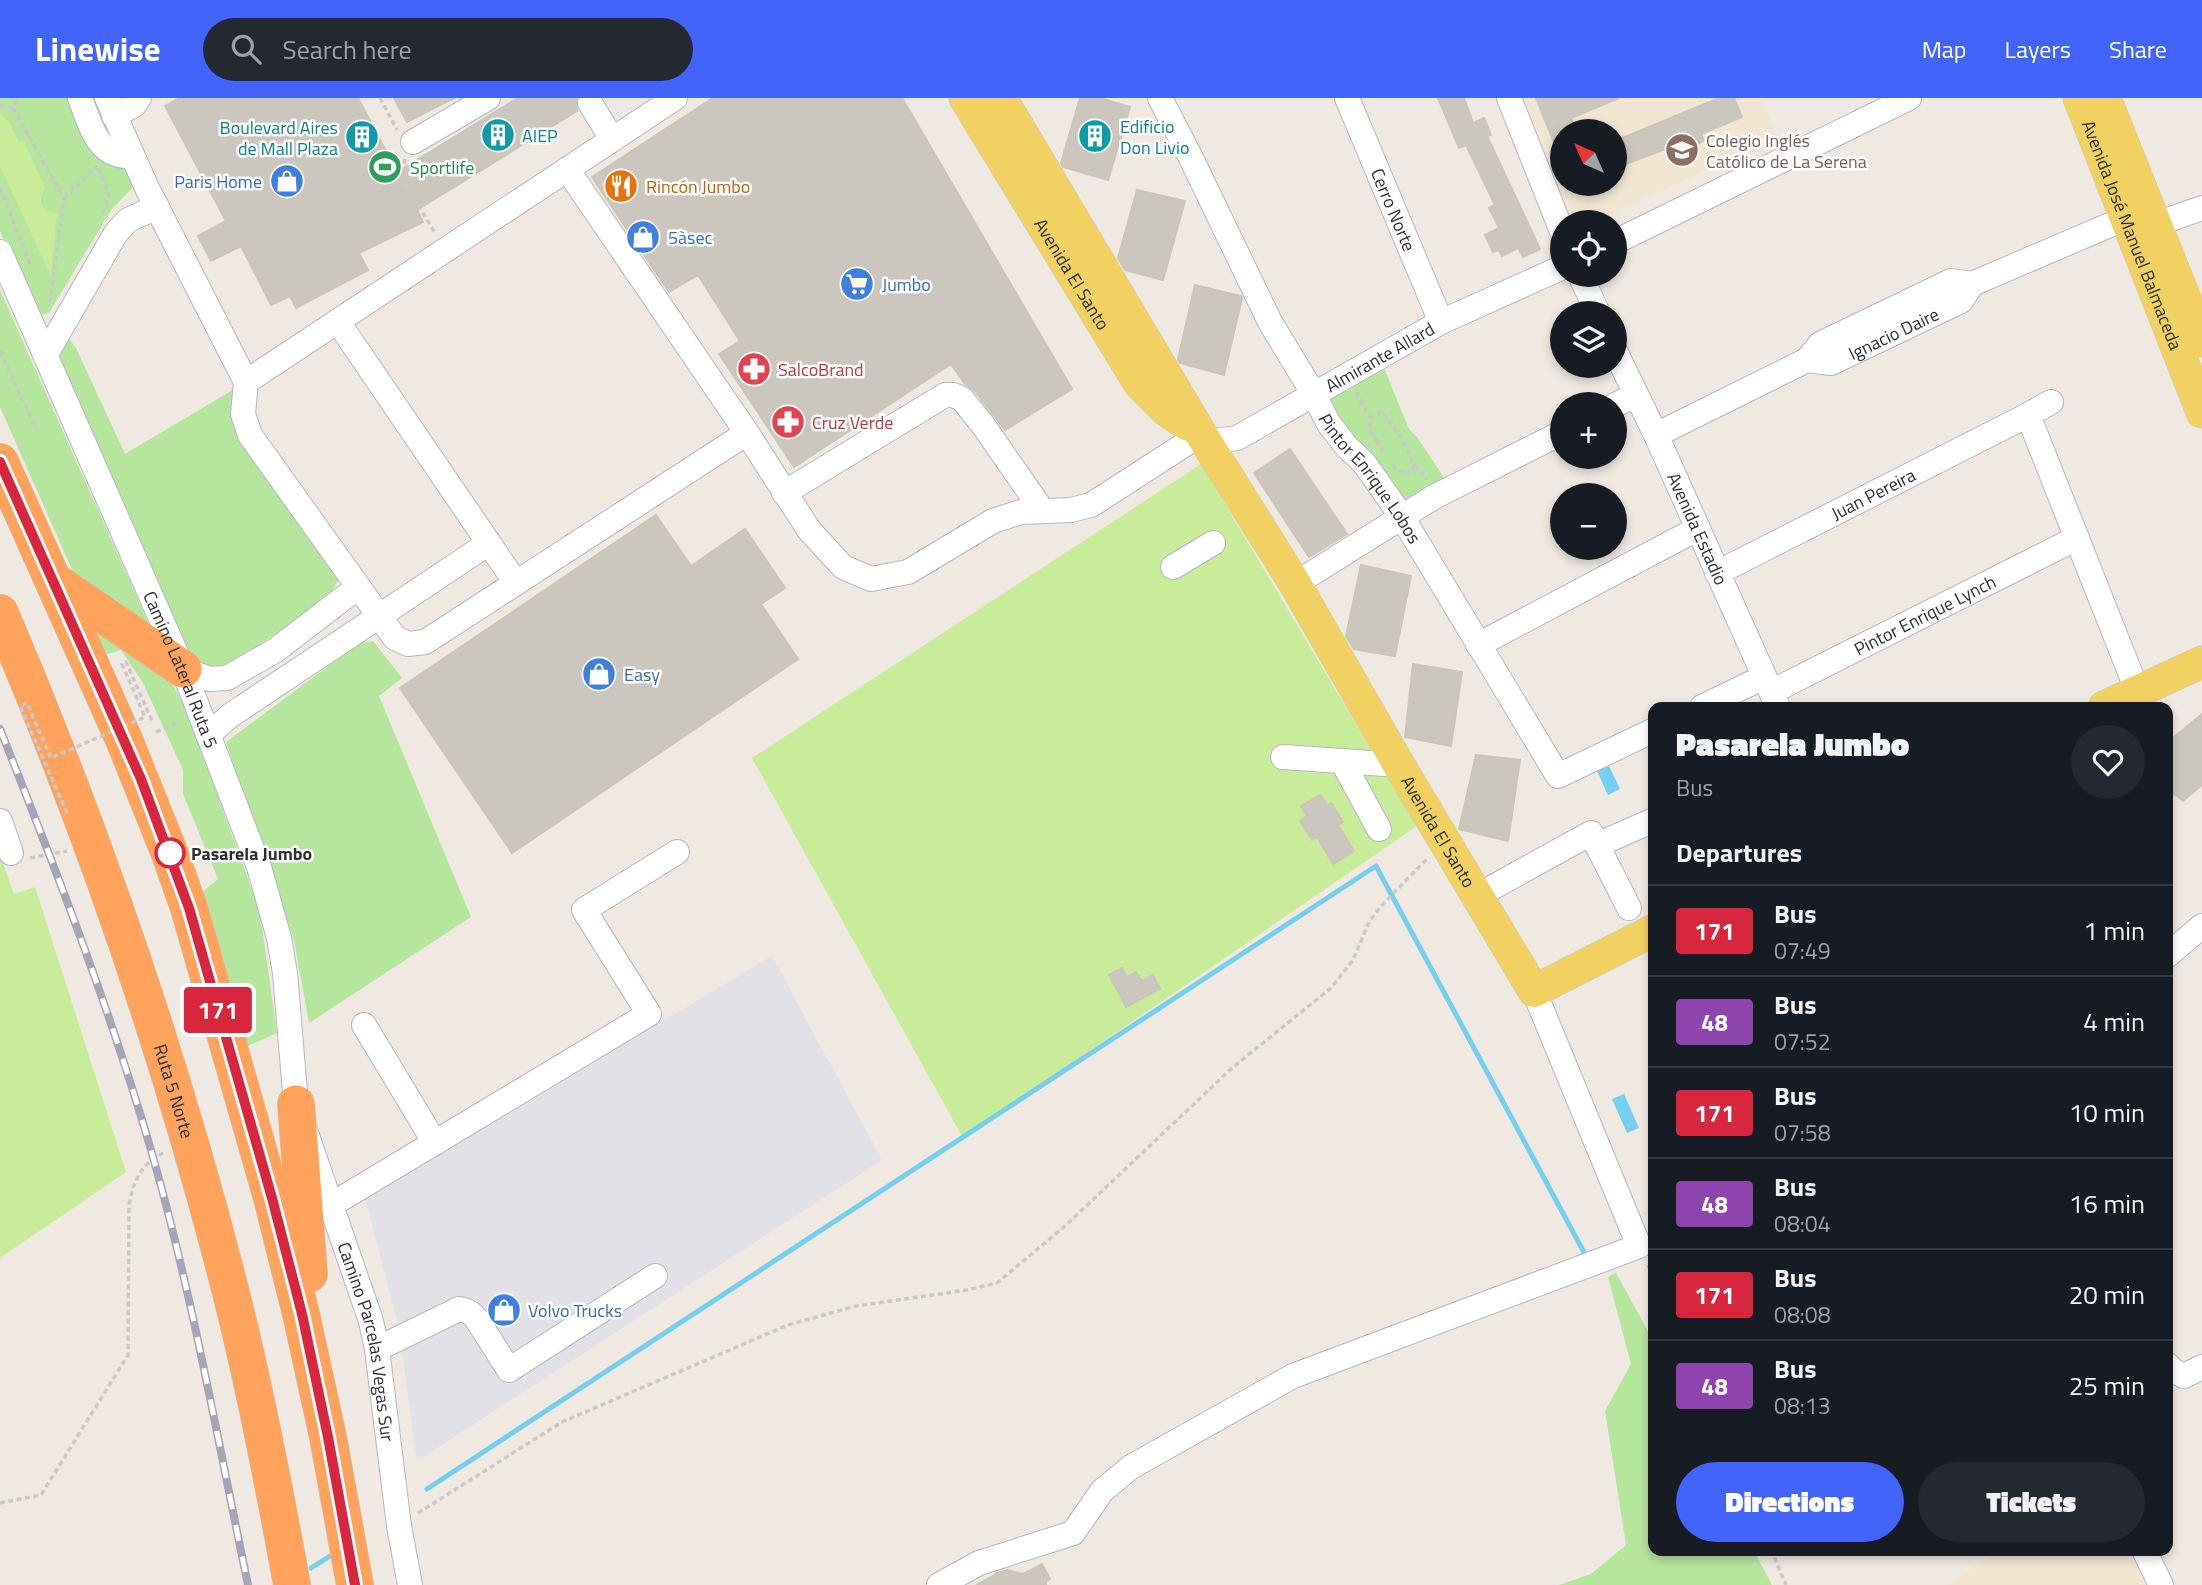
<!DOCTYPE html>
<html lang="en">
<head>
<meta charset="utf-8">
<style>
  :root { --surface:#171b24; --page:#242831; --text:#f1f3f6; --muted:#9ea1a6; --line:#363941; --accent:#4264fb }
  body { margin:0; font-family:"Titillium Web",sans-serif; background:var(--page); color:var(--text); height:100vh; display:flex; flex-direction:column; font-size:26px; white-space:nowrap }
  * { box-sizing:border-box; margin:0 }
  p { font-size:23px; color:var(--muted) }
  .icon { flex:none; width:38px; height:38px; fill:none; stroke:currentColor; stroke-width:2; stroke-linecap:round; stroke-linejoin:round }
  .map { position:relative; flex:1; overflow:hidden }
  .drawer { position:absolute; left:1648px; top:604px; width:525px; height:854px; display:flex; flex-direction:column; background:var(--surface); border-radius:14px; box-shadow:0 4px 10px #0003 }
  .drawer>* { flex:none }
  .badge { padding:0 14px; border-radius:5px; font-size:24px; line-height:46px }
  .needle { width:46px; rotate:315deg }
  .controls { position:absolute; left:1550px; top:21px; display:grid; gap:14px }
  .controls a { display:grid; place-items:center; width:77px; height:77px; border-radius:50%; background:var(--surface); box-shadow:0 4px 10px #0003; font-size:35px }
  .map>.badge { position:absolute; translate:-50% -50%; box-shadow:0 0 0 4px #fff }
  h2 { padding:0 28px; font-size:26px; line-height:63px }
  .round { display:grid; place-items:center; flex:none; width:74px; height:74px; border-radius:37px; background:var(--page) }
  .head { display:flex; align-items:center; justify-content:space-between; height:119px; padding:0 28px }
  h1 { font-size:33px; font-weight:800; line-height:52px }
  .primary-button { display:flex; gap:14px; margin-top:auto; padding:14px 28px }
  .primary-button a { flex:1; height:80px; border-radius:42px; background:var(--accent); color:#fff; font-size:28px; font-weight:800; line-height:80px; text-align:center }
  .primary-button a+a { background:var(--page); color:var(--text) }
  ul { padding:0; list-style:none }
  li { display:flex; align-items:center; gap:21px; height:91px; padding:0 28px; border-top:2px solid var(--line) }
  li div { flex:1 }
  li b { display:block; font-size:26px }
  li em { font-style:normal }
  li .badge { min-width:77px; font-weight:700; text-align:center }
  header { display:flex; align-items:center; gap:42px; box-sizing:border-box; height:98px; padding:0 35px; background:var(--accent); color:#fff }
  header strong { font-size:33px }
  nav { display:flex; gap:38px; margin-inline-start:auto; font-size:24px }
  .search { width:490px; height:63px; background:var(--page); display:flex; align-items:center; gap:18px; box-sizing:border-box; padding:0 24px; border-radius:38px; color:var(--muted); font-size:26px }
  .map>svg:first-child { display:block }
  .industrial { fill:#e3e1e8 }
  .education { fill:#f0e6d1; fill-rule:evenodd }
  .green { fill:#b6e59e }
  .pitch { fill:#c9ec9a }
  .water { fill:#75cff0 }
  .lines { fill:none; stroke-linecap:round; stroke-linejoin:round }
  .stream { stroke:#75cff0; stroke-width:5 }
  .building { fill:#cbc7bf; stroke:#cbc5ba; stroke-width:2 }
  .minor-casing { stroke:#b4b7c1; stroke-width:26 }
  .major-casing { stroke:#c9c9c9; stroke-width:33 }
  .highway-casing { stroke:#c9c9c9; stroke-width:38 }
  .path { stroke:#c9c9c9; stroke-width:3.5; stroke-dasharray:5 3.5; stroke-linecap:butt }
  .minor { stroke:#fff; stroke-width:24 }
  .major { stroke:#f2d163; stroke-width:32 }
  .highway { stroke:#ffa35c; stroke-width:37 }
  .rail-casing { stroke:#a3a6b8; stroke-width:8 }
  .rail { stroke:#fff; stroke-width:5; stroke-dasharray:16; stroke-linecap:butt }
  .path-bridge { stroke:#c9c9c9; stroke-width:3.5; stroke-dasharray:5 3.5; stroke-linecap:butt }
  .line-casing { stroke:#fff; stroke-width:16 }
  .line { stroke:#d7263d; stroke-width:10 }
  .stop-dot { fill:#fff; stroke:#d7263d; stroke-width:3.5 }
  .labels { text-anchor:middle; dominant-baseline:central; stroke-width:5; stroke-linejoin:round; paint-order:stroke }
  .culture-label { font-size:18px; fill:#0d838f; stroke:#fff; text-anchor:start }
  .education-label { font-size:18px; fill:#785e54; stroke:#fff; text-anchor:start }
  .leisure-label { font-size:18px; fill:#27864d; stroke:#fff; text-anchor:start }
  .shop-label { font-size:18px; fill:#366cbe; stroke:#fff; text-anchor:start }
  .food-label { font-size:18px; fill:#c56008; stroke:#fff; text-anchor:start }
  .street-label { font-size:18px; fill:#2e2e2e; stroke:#fff }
  .health-label { font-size:18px; fill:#be3a42; stroke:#fff; text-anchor:start }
  .stop-label { font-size:18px; font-weight:bold; fill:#2e2e2e; stroke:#fff; text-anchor:start }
</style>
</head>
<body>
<header>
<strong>Linewise</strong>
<div class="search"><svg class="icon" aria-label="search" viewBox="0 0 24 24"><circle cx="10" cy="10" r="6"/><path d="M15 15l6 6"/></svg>Search here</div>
<nav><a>Map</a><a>Layers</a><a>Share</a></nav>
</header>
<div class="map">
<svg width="2202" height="1487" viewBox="0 0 2202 1487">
  <rect width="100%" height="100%" fill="#efe9e1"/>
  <path class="industrial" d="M772,858L882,1062L417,1363L398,1226L365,1100Z"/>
  <path class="education" d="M1521,0H1761L1777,39L1595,124H1573ZM1563,33H1615V86H1563Z
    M1998,1452L2125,1453L2149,1487H1947Z"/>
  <path class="green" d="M0,0H73L124,65L134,84L131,91L111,112L49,215L39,217L0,133Z
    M0,192L159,549L74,476L0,309Z
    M69,241L76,250L125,356L236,290L339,481L331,495L318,508L229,566L200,577L62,269L60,257Z
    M1382,265L1409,331L1417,339L1449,387L1409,412L1358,353L1326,301Z
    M83,518L160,568L184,605L260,814L277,935L241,951L195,800L218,781L183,696V672L143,585L121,552L102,558Z
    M373,543L402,580L379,598L471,819L309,925L294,842L226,644L358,546Z
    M1616,1175L1654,1244V1452L1754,1453L1772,1487H1559L1591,1476L1626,1447L1605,1313L1631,1266L1608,1179Z"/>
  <path class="pitch" d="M0,15L9,23L19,45L24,43L45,89C41,101 38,103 47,114L57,115L51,178L0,68Z
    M1201,366L1417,728L963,1040L752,660Z
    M0,757L14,796L35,789L126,1074L0,1160Z"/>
  <path class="water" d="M1609,668L1620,691L1608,697L1597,673Z
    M1624,996L1639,1030L1627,1035L1612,1001Z"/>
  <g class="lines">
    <path class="stream" d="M427,1391L1376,768L1586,1158
      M311,1470L335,1455"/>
  </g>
  <path class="building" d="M180,0H358L397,74L518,0H576L577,13L417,112L423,124L359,155L368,172L296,210L290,198L271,207L241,148L211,163L198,138L226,123L165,8Z
    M394,0H454L407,24Z
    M713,0H902L1072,291L1005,332L974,292L965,286L951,266L794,369L719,256L740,243L698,177L669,194L592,79Z
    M1080,0H1100L1130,9L1108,82L1063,69L1061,65Z
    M1438,0H1464L1473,25L1484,20L1491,37L1487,38L1540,151L1523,159L1518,150L1502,158L1499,152L1493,154L1485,137L1499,130L1489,110L1495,107L1466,47L1459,50Z
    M1536,0H1619L1571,20L1577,33H1563L1562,64Z
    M1719,0H1734L1742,19L1701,36L1704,43L1687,50L1684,44L1615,70V43Z
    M1137,92L1185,103L1163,182L1125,172L1118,160Z
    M1195,187L1241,198L1242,200L1224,277L1180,265L1178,261Z
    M1290,351L1347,436L1309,459L1254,375Z
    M656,417L691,468L745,431L785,490L761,506L798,561L512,755L400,590Z
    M1361,467L1411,478L1395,558L1354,551L1346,538Z
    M1413,566L1462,574L1451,648L1405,639Z
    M2202,616V687L2183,703L2168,691V644Z
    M1476,657L1520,662L1508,743L1459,731Z
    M1320,697L1327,707L1331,705L1343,724L1338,727L1354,753L1333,766L1317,739L1312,742L1300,723L1307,718L1301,708Z
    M1122,870L1127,879L1136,874L1142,883L1153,877L1160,891L1126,909L1109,877Z
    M1042,1466L1050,1481L1046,1483V1487H977L998,1475L1007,1472L1023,1476Z"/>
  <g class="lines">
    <g class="minor-casing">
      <g id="minor">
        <path d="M80,0C90,26 97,60 131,58"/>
        <path d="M107,0L147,90L246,284"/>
        <path d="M675,0L246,284L243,316L250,337L395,540L408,546L425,544L747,335"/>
        <path id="s1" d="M1160,0L1190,58L1270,224L1313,295L1329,326L1347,349L1364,365L1402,419L1558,678L1654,632"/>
        <path id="s2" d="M1347,0L1441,224"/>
        <path d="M1509,0L1563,136"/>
        <path d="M590,5L612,41"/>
        <path d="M114,18L134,7L139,0"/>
        <path d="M413,44L488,0"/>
        <path id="s3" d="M567,71L747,335L809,432L843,469L871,481L908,474L993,423L1021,414L1071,412L1091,407L1201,336L1216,343L1237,340L1441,224L1563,169"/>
        <path d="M2139,132L2202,110"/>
        <path d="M1615,144L1909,0"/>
        <path id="s4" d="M0,154L183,571L259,769L279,840L285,875L296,1006L371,1223L377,1251L399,1428L410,1487"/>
        <path d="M1580,177L1598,215"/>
        <path d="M338,224L516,485"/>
        <path id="s5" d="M1615,253L1656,337L1778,609"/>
        <path d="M46,256L116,135L128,122L157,109"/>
        <path d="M1807,262L1820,246L1951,183L1972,186"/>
        <path d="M2051,304L2028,317L2137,592"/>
        <path d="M1615,307L1636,297"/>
        <path id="s6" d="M1656,337L1807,262L1831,265L1961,203L1972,186L2126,120"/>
        <path d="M784,395L945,297H953L962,301L983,327L1042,412"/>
        <path d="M1173,469L1213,445"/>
        <path id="s7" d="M1717,475L2028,317"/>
        <path d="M1295,486L1434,399L1563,334"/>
        <path d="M1478,547L1697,431"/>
        <path d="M183,571L209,581L227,580L276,552L358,489"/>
        <path id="s8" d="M1771,594L2077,440"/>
        <path d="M1702,609L1764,579"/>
        <path d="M208,637L231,617L489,445"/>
        <path d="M1283,659L1399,667"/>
        <path d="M1342,663L1379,731"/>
        <path d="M0,723L11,755"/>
        <path d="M1597,747L1654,722"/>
        <path d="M1477,798L1591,735L1629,810"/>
        <path d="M2168,857L2202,828"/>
        <path d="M364,927L435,1045"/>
        <path d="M331,1107L649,916L584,812L677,754"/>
        <path d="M377,1251L459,1211C468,1212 473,1216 478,1223L509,1272L655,1178"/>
        <path d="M2168,1267L2172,1272L2184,1278L2202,1269"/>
        <path d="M2144,1452L2161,1487"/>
        <path d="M939,1487L979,1465L1073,1435L1102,1393L1131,1369L1293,1278L1639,1148L1534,893"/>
      </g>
    </g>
    <g class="major-casing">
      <g id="major">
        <path id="s9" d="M965,0L1139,285L1167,313L1188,327"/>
        <path id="s10" d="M1001,0L1201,336L1295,486L1399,667L1534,893L1654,832"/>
        <path id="s11" d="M2079,0L2202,314"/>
        <path d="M2105,0L2202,243"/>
        <path d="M2104,609L2202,564"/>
      </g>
    </g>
    <g class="highway-casing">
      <g id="highway">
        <path d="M0,364L125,644L170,756L189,810L272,1100L301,1216L328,1339L355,1487"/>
        <path d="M54,483L183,571"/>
        <path id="s12" d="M0,515C94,735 171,960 230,1191C255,1289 274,1388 292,1487"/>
        <path d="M296,1006L309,1176"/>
      </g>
    </g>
    <path class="path" d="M380,0L397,32
      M0,7L13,10L17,0
      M13,10L64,100L50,204
      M405,61L402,80L435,135
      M99,71L109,98L101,119
      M0,90L31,168
      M64,100L97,68
      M0,253L37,333
      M1356,294L1370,320L1369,331L1376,342L1374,343
      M1370,320L1381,313C1391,323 1417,361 1413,373L1404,376L1393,368
      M1376,342L1385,356
      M1415,367L1427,381
      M156,634L180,624
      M30,760L67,753
      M1648,1167L1654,1182
      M0,1405L41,1397L128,1257L129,1107C133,1082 142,1065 165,1054
      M418,1415L562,1324L788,1227L856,1208L967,1192L997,1185L1065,1128L1232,970L1331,890L1353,862L1369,824L1382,807L1427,761
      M1771,1452L1786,1487"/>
    <use href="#minor" class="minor"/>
    <use href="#major" class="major"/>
    <use href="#highway" class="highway"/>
    <g class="rail-casing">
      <path id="rail" d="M0,631C56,772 111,913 153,1059C193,1200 218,1344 248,1487"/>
    </g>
    <use href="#rail" class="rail"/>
    <path class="path-bridge" d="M67,715L20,608L27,605L51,660L145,619L122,566L126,564L153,625"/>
  </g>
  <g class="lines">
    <g class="line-casing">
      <path id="line" d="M0,364L141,681L189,810L272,1100L302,1216L328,1339L355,1487"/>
    </g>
    <use href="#line" class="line"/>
  </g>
  <defs>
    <g id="building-disc" transform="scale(1.75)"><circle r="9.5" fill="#0f9aa8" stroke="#fff"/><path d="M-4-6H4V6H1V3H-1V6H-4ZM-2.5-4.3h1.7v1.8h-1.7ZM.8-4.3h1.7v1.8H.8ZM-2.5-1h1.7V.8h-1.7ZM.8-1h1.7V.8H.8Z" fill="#fff"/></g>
    <g id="school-disc" transform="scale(1.75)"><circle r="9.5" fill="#8d6e63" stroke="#fff"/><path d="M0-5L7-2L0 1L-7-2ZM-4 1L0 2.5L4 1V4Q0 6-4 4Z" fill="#fff"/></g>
    <g id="stadium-disc" transform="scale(1.75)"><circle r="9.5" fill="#2e9e5b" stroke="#fff"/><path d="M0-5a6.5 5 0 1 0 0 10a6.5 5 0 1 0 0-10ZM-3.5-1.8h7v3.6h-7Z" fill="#fff"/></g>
    <g id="shop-disc" transform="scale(1.75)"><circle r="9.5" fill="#3f7fe0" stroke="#fff"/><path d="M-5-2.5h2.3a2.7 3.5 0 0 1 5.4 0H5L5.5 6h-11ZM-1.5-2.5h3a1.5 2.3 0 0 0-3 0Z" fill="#fff"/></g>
    <g id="restaurant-disc" transform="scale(1.75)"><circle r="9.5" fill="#e8710a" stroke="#fff"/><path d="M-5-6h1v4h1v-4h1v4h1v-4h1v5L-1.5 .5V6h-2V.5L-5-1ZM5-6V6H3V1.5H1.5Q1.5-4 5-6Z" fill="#fff"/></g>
    <g id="supermarket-disc" transform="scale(1.75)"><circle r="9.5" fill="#3f7fe0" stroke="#fff"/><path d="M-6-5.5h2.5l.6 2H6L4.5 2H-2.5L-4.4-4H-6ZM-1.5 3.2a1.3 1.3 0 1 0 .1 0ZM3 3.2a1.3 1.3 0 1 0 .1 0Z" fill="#fff"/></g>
    <g id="pharmacy-disc" transform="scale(1.75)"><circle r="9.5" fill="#e0444e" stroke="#fff"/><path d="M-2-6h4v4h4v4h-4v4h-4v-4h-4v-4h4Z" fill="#fff"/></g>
  </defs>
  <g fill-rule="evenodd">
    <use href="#building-disc" x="498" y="37"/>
    <use href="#building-disc" x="1095" y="38"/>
    <use href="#building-disc" x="362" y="39"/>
    <use href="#school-disc" x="1682" y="52"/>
    <use href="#stadium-disc" x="385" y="69"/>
    <use href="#shop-disc" x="287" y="83"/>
    <use href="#restaurant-disc" x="621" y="88"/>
    <use href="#shop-disc" x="643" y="139"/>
    <use href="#supermarket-disc" x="857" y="186"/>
    <use href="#pharmacy-disc" x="754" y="271"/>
    <use href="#pharmacy-disc" x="788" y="324"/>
    <use href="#shop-disc" x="599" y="576"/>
    <use href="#shop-disc" x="504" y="1212"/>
  </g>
  <circle class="stop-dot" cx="170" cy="755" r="14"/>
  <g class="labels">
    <g class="culture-label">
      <text x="1120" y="28">Edificio<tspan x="1120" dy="21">Don Livio</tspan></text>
      <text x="338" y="29" text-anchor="end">Boulevard Aires<tspan x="338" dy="21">de Mall Plaza</tspan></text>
      <text x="522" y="37">AIEP</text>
    </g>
    <g class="education-label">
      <text x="1706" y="42">Colegio Inglés<tspan x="1706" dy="21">Católico de La Serena</tspan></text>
    </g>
    <g class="leisure-label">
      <text x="410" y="69">Sportlife</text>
    </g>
    <g class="shop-label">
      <text x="262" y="83" text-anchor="end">Paris Home</text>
      <text x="668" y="139">5àsec</text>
      <text x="882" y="186">Jumbo</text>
      <text x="624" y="576">Easy</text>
      <text x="528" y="1212">Volvo Trucks</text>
    </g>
    <g class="food-label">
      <text x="646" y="88">Rincón Jumbo</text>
    </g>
    <g class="street-label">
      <text stroke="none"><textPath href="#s2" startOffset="121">Cerro Norte</textPath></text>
      <text stroke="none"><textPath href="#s11" startOffset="147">Avenida José Manuel Balmaceda</textPath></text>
      <text stroke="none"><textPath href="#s9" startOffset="206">Avenida El Santo</textPath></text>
      <text stroke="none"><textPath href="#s6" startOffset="262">Ignacio Daire</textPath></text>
      <text stroke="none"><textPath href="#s3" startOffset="1085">Almirante Allard</textPath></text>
      <text stroke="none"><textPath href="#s1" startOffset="436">Pintor Enrique Lobos</textPath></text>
      <text stroke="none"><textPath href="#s7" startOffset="175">Juan Pereira</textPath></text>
      <text stroke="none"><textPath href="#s5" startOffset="196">Avenida Estadio</textPath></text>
      <text stroke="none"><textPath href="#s8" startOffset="172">Pintor Enrique Lynch</textPath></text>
      <text stroke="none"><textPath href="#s4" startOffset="455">Camino Lateral Ruta 5</textPath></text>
      <text stroke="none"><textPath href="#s10" startOffset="854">Avenida El Santo</textPath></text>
      <text stroke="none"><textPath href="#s12" startOffset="509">Ruta 5 Norte</textPath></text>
      <text stroke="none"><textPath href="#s4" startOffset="1157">Camino Parcelas Vegas Sur</textPath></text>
    </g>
    <g class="health-label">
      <text x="778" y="271">SalcoBrand</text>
      <text x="812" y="324">Cruz Verde</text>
    </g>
    <g class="stop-label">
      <text x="191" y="755">Pasarela Jumbo</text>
    </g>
  </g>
</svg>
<div class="controls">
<a><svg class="needle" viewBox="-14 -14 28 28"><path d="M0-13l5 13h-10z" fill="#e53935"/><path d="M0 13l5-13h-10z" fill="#9ea1a6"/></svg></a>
<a><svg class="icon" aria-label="locate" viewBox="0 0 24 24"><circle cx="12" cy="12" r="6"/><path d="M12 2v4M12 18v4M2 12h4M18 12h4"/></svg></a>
<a><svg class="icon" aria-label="layers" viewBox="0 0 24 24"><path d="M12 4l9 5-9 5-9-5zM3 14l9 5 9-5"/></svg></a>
<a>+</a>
<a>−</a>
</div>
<b class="badge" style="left:218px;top:912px;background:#d7263d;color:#fff">171</b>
<section class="drawer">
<div class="head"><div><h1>Pasarela Jumbo</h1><p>Bus</p></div><a class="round"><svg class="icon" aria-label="heart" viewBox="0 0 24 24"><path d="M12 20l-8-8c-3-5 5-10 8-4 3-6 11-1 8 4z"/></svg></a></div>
<h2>Departures</h2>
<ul>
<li><span class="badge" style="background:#d7263d;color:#fff">171</span><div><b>Bus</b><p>07:49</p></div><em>1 min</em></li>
<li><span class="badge" style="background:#8e44ad;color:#fff">48</span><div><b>Bus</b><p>07:52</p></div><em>4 min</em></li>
<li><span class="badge" style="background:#d7263d;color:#fff">171</span><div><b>Bus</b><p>07:58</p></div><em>10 min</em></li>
<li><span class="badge" style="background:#8e44ad;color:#fff">48</span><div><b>Bus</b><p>08:04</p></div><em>16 min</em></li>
<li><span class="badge" style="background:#d7263d;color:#fff">171</span><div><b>Bus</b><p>08:08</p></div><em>20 min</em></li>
<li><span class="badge" style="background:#8e44ad;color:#fff">48</span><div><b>Bus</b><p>08:13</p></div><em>25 min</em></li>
</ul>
<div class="primary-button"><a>Directions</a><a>Tickets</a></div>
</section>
</div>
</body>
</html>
